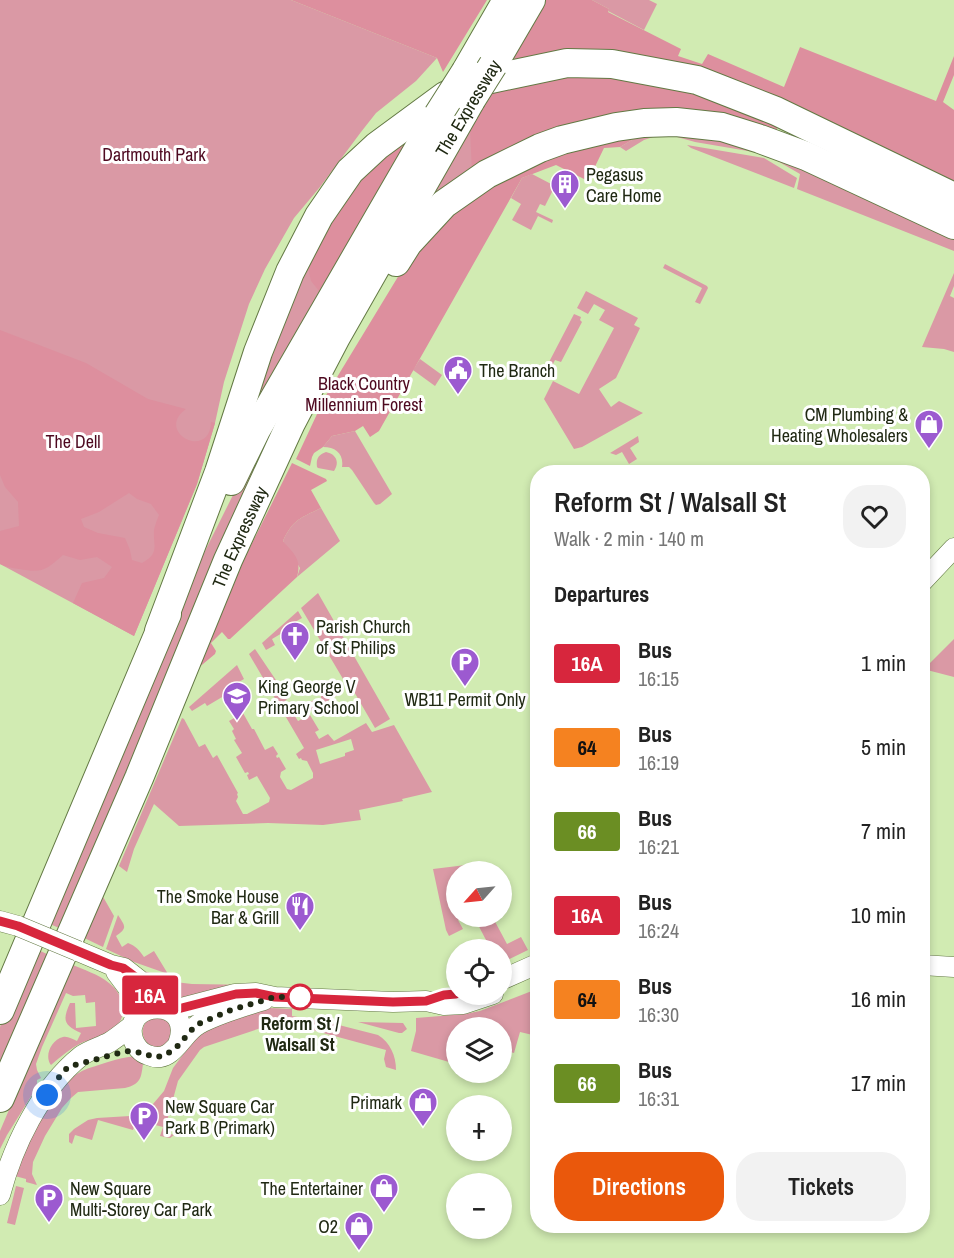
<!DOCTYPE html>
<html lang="en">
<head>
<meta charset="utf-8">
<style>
  :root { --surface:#fff; --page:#f2f2f2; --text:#222; --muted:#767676; --accent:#ea580c }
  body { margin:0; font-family:"Archivo Narrow",sans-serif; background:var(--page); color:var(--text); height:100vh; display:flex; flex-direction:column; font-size:22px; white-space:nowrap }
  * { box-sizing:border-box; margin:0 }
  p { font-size:20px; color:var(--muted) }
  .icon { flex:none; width:33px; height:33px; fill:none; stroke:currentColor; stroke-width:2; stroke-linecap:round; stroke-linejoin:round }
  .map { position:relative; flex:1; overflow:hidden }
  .sheet { position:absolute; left:530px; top:465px; width:400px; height:768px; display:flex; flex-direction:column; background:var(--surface); border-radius:24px; box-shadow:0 3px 9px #0003 }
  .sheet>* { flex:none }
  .badge { padding:0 12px; border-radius:4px; font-size:21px; line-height:39px }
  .needle { width:39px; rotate:243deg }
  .fabs { position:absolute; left:446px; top:861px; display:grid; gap:12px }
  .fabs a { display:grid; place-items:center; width:66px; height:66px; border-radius:50%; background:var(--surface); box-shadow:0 3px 9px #0003; font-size:30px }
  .you { position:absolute; width:30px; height:30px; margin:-15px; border:4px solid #fff; border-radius:50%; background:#1a73e8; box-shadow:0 0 0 9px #1a73e833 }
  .map>.badge { position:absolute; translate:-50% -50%; box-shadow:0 0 0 3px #fff }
  h2 { padding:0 24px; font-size:22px; line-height:54px }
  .round { display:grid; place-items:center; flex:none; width:63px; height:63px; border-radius:24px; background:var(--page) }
  .head { display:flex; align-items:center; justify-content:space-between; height:102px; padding:0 24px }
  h1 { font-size:28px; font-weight:600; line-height:45px }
  .button { display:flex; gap:12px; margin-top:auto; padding:12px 24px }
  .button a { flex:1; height:69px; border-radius:24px; background:var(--accent); color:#fff; font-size:24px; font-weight:600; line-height:69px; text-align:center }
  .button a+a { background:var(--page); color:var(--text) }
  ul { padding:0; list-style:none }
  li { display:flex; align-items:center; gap:18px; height:84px; padding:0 24px }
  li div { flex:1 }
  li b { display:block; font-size:22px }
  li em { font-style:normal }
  li .badge { min-width:66px; font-weight:700; text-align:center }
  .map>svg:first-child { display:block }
  .green { fill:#da99a5; fill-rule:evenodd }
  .forest { fill:#dd8f9e; fill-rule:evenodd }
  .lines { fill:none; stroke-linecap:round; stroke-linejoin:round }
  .minor-casing { stroke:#637944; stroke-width:21 }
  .highway-casing { stroke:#637944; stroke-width:30 }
  .minor { stroke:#fff; stroke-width:20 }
  .highway { stroke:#fff; stroke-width:28 }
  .minor-bridge-casing { stroke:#637944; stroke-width:21; stroke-linecap:butt }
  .highway-bridge-casing { stroke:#637944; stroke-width:30; stroke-linecap:butt }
  .minor-bridge { stroke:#fff; stroke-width:20 }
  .highway-bridge { stroke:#fff; stroke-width:28 }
  .line-casing { stroke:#fff; stroke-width:14 }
  .line { stroke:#d7263d; stroke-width:9 }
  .walk { stroke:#202913; stroke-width:6; stroke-dasharray:0 10.8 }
  .stop-dot { fill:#fff; stroke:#d7263d; stroke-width:3 }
  .labels { text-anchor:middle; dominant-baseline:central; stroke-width:6; stroke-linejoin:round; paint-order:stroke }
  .street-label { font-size:18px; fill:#202913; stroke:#fff }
  .park-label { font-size:18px; fill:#4e0920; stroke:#fff }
  .poi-label { font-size:18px; fill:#202913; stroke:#fff; text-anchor:start }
  .stop-label { font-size:18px; font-weight:bold; fill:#202913; stroke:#fff }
</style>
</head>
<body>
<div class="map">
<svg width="954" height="1258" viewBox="0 0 954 1258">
  <rect width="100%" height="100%" fill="#d1ebb2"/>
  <path class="green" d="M0,0H291L437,58L416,81L376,113L361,132L320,187L294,218L265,269L249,304L224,382L215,423L197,484L134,636L0,564Z
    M592,0H649L657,4L644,30L608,11L609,9Z
    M483,95L472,172L411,229Z
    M644,133L722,138L765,154L695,142L670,135L656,136L644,140L626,151L620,147Z
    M687,145L764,158L797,178L794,188L691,148Z
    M771,152L954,237V251L797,189L800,174L769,156Z
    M532,174L555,186L545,206L540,204L536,212L553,220L552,223L538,216L531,230L512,220L521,204L511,198L522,178Z
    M306,258L324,297L247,433L282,310Z
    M665,264L707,286L708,288L700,304L695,302L702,288L663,268Z
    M954,273V286L950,296L954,298V352L944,349L922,347Z
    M586,291L638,318L634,325L640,328L616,378L599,389L611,407L619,401L643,413L582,447L574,449L544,399L553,381L579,394L614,328L599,320L605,310L594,304L588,314L577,308Z
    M574,314L581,317L580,320L582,322L561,362L555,360L552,366L548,364Z
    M420,359L442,375L435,386L413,370Z
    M355,431L392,494L380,504L376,505L374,503L352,470L349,467H342C344,454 336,447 323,447L332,436Z
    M638,436L639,442L630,448L637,459L629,464L622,452L616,455L610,453Z
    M258,445L270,451L64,930L45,922L195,571Z
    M326,452C336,454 340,462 334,471L318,468L317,467C316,459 318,455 326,452Z
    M321,508L340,541L297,577L300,568L283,541C293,519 301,518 321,508Z
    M318,593L390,719L375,728L349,683L346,684L301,608Z
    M298,611L302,618L288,626L289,629L272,639L275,645L266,650L262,643Z
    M954,639V677L927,670V666Z
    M255,649L288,698L285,701L298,721L310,715L319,730L315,732L319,739L328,734L334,741L366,723L372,732L394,725L432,792L402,799L403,801L359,810L361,820L323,825L268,823L179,826L154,804L134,849L127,872L119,866L182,718L184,719L199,747L205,744L213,758L217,755L238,793L237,794L238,797L236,801L243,814H247L269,802L270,798L257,776L249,780L247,775L249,774L248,772L245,773L236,757L242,753L234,740L236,739L232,731L234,729L229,721L243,713L252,729H254L265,750L273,746L278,754L276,756L277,758L279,757L286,769L281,772L280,777L287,789L291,790L313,778V773L307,761L302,760L301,758L299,759L296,754L304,748L249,654ZM351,739L354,750L345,753V756L320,764L316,750Z
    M237,665L244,679L232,686L234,690L207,706L205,703L192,711L189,707Z
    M339,685L343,692L300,717L296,710L314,700L317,701L321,699V695Z
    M474,864L479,871L456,872V916L466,917L458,920L463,929L449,936L446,930L433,869Z
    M102,895L114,916L103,947L78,935Z
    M118,915C125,926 128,928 116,936L122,947L128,943C136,946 139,950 144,957L154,951L168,974L134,962L106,949Z
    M492,916L507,944L521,937L528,950L501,963V950L473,949L472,947L486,940L474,917Z
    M32,947L51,956L0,1079V1027Z
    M71,964C84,970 98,974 109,983C125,995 129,1018 112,1031C103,1038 91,1039 81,1043C70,1049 60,1057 51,1065C44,1056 51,1040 63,1037C68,1036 72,1039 77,1041L81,1033C64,1025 62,1021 70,1003H75L76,1028L96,1026L95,1002L86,1003L85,995L73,996L66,993L42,1047L36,1064L37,1070L41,1078L37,1080V1086L35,1090L7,1135L0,1149V1131Z
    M130,966L175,982L192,984L255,985L173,1000L162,995Z
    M537,989V1036L520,1032L514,1053L501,1049V1028H456V1064L411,1051L416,1031V1018L465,1014L480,1011Z
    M270,1008L292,1009V1016L331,1023L378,1035C390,1042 396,1056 396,1070L386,1067L384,1059L386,1050L290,1024L267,1026L204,1047L200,1050L178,1081L164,1132L174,1135L170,1138L160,1136L163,1127L136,1120L133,1130L98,1120L92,1140L75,1135L72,1144L69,1142V1134L74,1129L88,1120L97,1118L130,1116L138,1113L153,1104L164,1091L173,1068L185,1052L193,1038L246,1012Z
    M155,1016L170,1020L174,1034L166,1046C164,1047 158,1048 156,1048C144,1046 138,1030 147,1021C148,1020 154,1017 155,1016Z
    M358,1022L403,1023L407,1029L402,1033H399Z
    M136,1056L143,1064C141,1078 141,1084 125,1088L78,1092L71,1098L62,1108L45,1136L33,1162L32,1174L37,1185L26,1182V1179L15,1176C28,1143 50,1088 82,1071C90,1067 100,1065 108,1062C117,1059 126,1057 136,1056Z
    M16,1186L24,1188L15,1225L7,1223Z"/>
  <path class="forest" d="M291,0H487L443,72L437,58Z
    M540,0H592L609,9L608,12L681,49L678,56L702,64L708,54L784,87L800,47L936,101L954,56V75L943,102L954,110V183L777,101L503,63Z
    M556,75L670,81L780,122L775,133L699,115L472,172L470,129L493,90Z
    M644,133L620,147L604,148L588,181L556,165L522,178L379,431L370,437L363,426L355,431L332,436L323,447L314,453L312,457L310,466L296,459L325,397L413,252L452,211L541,154Z
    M414,138L324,297L311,281L306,258L324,223L386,151Z
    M0,330L86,363L148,399L186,409C154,432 210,461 211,422L215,423L197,484L134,636L73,603L82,583L104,578L112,567L97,557L80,560L63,555C45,571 42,573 19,569C12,568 6,567 0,564V531L19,526L18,502L5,487L0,475ZM129,493L137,499L151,504L159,515C157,520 155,525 154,530C153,546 160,553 142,563L132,560L130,550L125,538L98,533L84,527L81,519L99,512Z
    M292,463L326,479L327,481L311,490L321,508C301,518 293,519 283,541C294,554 302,559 297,577L230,639H228L222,632L211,643L216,651L215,654L197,669L190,668Z"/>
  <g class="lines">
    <g class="minor-casing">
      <path id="minor" d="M922,582L954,548
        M0,921L18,926
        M78,951L111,965L124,968L138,979L160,1008
        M922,965L954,967
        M116,972L131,992L138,1016
        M501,980L537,964
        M170,1011L235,994L256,993L275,997L393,1002L426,1001L444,1005L463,1004L493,994
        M178,1044C196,996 121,999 133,1039C135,1046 141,1053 148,1055C173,1066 181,1033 199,1024C219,1013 242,1007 264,1000
        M0,1195C13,1146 40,1089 81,1056C89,1050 101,1047 110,1042C118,1037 125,1031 133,1025"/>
    </g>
    <g class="highway-casing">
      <g id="highway">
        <path d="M493,65L531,0"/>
        <path d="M466,71L507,0"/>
        <path d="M396,262L408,243L444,204L487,174L540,148L562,140L616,127L644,123L676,122L722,127L760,139L806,156L954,225"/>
        <path d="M231,481L256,430L438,115"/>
        <path d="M159,631L219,472L258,352L290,272L319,216L350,171L377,146L445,96L472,83L567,63L612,64L697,80L776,111L954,197"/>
        <path d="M0,1010L167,614"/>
        <path id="s1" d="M0,1098L139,778L228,560L291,423L336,337L471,100"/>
      </g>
    </g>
    <use href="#minor" class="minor"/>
    <use href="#highway" class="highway"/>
    <g class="minor-bridge-casing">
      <path id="minor-bridge" d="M18,926L78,951"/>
    </g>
    <g class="highway-bridge-casing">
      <path id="highway-bridge" d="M471,100L493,65
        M438,115L466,71"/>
    </g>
    <use href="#minor-bridge" class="minor-bridge"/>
    <use href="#highway-bridge" class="highway-bridge"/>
  </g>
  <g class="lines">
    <g class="line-casing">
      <path id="line" d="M0,921L18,926L111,965L123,968L138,979L160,1008L170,1011L236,994L256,993L275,997L393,1002L426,1001L444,995L456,994"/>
    </g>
    <use href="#line" class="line"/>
    <path class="walk" d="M47,1095L53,1084L68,1067L126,1051L144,1053L153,1057L163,1056L175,1049L196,1025L231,1010L275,997H300"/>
  </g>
  <defs>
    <g id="building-pin" transform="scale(1.5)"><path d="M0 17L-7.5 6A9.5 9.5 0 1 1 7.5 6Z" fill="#9c5ad0" stroke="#fff"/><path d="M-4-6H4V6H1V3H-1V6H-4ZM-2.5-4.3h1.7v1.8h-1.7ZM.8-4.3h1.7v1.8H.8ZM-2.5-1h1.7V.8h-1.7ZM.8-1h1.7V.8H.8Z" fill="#fff"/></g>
    <g id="civic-pin" transform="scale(1.5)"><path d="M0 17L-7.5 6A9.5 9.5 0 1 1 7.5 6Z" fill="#9c5ad0" stroke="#fff"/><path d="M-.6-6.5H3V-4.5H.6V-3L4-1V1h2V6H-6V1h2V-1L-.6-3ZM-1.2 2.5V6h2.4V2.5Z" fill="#fff"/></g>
    <g id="shop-pin" transform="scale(1.5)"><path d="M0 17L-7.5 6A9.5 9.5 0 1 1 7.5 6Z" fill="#9c5ad0" stroke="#fff"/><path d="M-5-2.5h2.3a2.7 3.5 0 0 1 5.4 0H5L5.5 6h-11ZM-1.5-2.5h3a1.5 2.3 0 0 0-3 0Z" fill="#fff"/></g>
    <g id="church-pin" transform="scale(1.5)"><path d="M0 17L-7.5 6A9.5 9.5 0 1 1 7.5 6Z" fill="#9c5ad0" stroke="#fff"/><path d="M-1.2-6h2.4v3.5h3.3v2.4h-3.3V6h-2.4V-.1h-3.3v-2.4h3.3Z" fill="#fff"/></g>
    <g id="parking-pin" transform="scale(1.5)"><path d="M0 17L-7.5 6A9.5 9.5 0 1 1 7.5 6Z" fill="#9c5ad0" stroke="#fff"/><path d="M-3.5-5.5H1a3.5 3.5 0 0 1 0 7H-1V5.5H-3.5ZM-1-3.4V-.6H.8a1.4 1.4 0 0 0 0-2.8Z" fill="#fff"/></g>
    <g id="school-pin" transform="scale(1.5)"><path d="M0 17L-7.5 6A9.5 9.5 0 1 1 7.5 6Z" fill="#9c5ad0" stroke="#fff"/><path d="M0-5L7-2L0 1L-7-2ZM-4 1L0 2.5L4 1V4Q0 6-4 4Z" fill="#fff"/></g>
    <g id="restaurant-pin" transform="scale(1.5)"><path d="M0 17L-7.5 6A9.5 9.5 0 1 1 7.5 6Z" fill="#9c5ad0" stroke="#fff"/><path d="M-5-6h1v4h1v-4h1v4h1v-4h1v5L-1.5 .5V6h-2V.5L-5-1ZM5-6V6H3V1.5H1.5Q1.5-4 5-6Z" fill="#fff"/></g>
  </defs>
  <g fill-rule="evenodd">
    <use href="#building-pin" x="565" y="184"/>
    <use href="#civic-pin" x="458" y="370"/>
    <use href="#shop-pin" x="929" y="424"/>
    <use href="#church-pin" x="295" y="636"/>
    <use href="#parking-pin" x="465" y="662"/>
    <use href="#school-pin" x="237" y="696"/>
    <use href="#restaurant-pin" x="300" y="906"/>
    <use href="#shop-pin" x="423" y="1102"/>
    <use href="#parking-pin" x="144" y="1116"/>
    <use href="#shop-pin" x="384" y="1188"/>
    <use href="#parking-pin" x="49" y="1198"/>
    <use href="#shop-pin" x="359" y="1226"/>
  </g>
  <circle class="stop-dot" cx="300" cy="997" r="12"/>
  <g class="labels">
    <g class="street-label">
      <text transform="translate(468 108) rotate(-59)">The Expressway</text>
      <text stroke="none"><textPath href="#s1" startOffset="610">The Expressway</textPath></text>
    </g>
    <g class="park-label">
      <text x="154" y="154">Dartmouth Park</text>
      <text x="364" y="383">Black Country<tspan x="364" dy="21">Millennium Forest</tspan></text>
      <text x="73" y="441">The Dell</text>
    </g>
    <g class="poi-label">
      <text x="586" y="174">Pegasus<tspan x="586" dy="21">Care Home</tspan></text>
      <text x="479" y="370">The Branch</text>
      <text x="908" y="414" text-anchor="end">CM Plumbing &amp;<tspan x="908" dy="21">Heating Wholesalers</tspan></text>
      <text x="316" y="626">Parish Church<tspan x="316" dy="21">of St Philips</tspan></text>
      <text x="258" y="686">King George V<tspan x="258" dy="21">Primary School</tspan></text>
      <text x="465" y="699" text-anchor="middle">WB11 Permit Only</text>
      <text x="279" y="896" text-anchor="end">The Smoke House<tspan x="279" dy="21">Bar &amp; Grill</tspan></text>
      <text x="402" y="1102" text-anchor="end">Primark</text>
      <text x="165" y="1106">New Square Car<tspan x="165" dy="21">Park B (Primark)</tspan></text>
      <text x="70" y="1188">New Square<tspan x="70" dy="21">Multi-Storey Car Park</tspan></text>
      <text x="363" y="1188" text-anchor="end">The Entertainer</text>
      <text x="338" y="1226" text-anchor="end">O2</text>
    </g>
    <g class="stop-label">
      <text x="300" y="1023">Reform St /<tspan x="300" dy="21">Walsall St</tspan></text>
    </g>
  </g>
</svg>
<div class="fabs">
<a><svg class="needle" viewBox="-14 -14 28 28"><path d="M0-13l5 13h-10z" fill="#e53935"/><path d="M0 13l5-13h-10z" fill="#767676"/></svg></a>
<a><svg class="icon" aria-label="locate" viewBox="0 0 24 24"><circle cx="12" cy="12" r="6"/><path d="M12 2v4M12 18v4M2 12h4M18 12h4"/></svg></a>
<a><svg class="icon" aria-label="layers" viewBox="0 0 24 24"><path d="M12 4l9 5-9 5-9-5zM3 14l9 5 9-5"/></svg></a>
<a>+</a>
<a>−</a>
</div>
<div class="you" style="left:47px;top:1095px"></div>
<b class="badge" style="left:150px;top:995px;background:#d7263d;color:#fff">16A</b>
<section class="sheet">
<div class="head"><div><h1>Reform St / Walsall St</h1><p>Walk · 2 min · 140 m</p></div><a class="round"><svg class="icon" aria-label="heart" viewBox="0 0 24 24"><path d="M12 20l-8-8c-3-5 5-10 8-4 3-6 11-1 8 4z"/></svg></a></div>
<h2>Departures</h2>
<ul>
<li><span class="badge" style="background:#d7263d;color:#fff">16A</span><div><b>Bus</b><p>16:15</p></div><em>1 min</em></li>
<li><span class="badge" style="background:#f58220;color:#111">64</span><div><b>Bus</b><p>16:19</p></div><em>5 min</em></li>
<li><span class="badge" style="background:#6b8e23;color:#fff">66</span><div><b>Bus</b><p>16:21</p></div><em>7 min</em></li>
<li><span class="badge" style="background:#d7263d;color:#fff">16A</span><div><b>Bus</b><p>16:24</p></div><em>10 min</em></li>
<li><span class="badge" style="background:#f58220;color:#111">64</span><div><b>Bus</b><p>16:30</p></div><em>16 min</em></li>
<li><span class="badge" style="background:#6b8e23;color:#fff">66</span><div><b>Bus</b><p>16:31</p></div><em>17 min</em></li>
</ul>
<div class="button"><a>Directions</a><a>Tickets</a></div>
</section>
</div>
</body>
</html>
